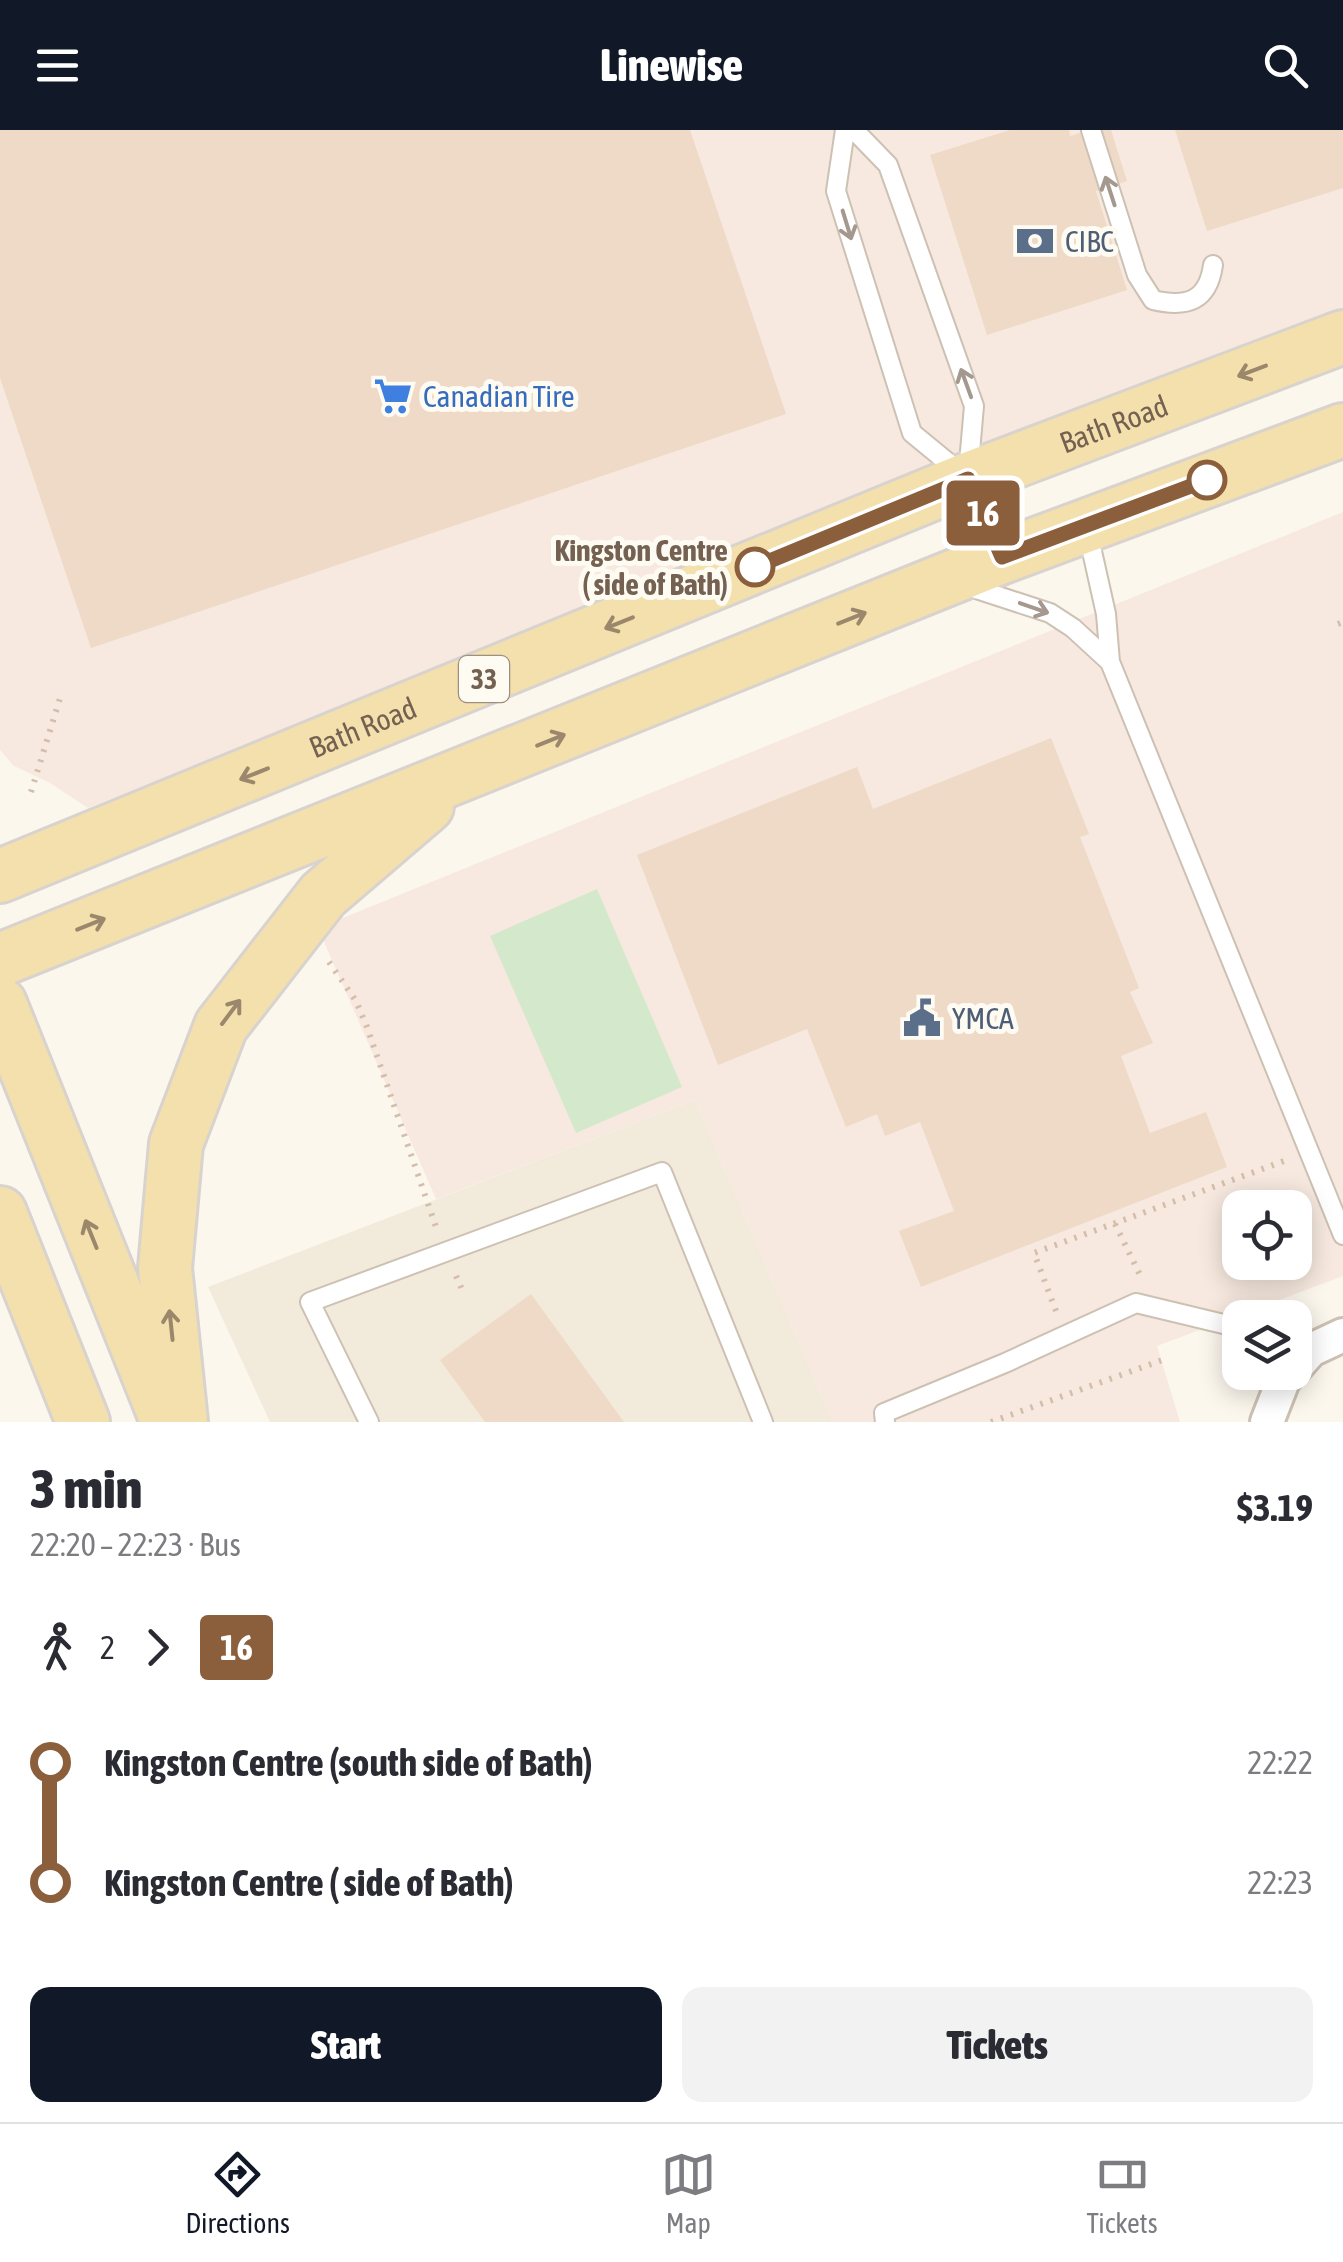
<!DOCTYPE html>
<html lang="en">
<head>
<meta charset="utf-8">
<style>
  :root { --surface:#fff; --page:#f2f2f3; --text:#2b2b33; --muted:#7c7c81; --line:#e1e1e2; --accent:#111827 }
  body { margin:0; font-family:"Asap Condensed",sans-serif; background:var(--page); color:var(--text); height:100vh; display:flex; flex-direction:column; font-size:38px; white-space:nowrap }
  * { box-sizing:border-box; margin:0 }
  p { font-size:32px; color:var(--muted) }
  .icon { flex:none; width:55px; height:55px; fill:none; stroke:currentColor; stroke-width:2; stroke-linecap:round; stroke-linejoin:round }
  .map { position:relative; height:1292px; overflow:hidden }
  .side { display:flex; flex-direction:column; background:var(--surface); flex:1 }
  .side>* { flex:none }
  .badge { padding:0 20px; border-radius:8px; font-size:35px; line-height:65px }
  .buttons { position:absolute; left:1222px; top:1060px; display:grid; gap:20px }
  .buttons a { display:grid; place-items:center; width:90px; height:90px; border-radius:20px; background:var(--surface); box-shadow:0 5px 25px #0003; font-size:50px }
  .map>.badge { position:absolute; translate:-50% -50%; box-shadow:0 0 0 5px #fff }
  .legs { display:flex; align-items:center; gap:15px; height:110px; padding:0 30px; font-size:32px }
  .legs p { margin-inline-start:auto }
  .overview { display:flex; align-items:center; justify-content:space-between; height:170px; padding:0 30px }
  h1 { font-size:55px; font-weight:800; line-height:75px }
  .button { display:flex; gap:20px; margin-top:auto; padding:20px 30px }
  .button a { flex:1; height:115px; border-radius:20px; background:var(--accent); color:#fff; font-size:40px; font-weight:800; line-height:115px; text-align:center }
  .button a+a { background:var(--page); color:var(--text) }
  ul { padding:0 30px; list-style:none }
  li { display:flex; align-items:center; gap:35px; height:120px; font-size:38px }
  li i { display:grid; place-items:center; width:15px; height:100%; margin:0 12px; background:currentColor }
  li i::after { content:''; width:25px; height:25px; margin:-12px; border:8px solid; border-radius:50%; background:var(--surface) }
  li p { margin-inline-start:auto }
  li:first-child i { background:linear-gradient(#0000 50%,currentColor 0) }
  li:last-child i { background:linear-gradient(currentColor 50%,#0000 0) }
  header { display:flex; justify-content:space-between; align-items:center; height:130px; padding:0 30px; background:var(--accent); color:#fff; font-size:45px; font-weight:800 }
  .dock { display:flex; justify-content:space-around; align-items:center; height:140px; border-top:2px solid var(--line); background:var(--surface); font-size:28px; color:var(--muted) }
  .dock a { display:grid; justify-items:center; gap:5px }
  .dock .on { color:var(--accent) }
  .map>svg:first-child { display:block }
  .residential { fill:#f2eadb }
  .commercial { fill:#f7e9df; fill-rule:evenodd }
  .green { fill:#d4e8cb }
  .building { fill:#eedac7 }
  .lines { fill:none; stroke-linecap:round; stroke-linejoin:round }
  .service-casing { stroke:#cdc1b3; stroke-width:22 }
  .minor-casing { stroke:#cdc1b3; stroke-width:38 }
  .primary-casing { stroke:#d8d3ce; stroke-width:58 }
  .path { stroke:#d4bea9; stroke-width:6; stroke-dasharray:2.5 8; stroke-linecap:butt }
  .service { stroke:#fff; stroke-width:18 }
  .minor { stroke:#fff; stroke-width:32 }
  .primary { stroke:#f3e0ac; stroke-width:52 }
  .oneway { stroke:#a5988e }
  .oneway2 { stroke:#9b876c }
  .line-1-casing { stroke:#fff; stroke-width:22 }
  .line-1 { stroke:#8b5e3c; stroke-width:15 }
  .stop-1-dot { fill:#fff; stroke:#8b5e3c; stroke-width:5 }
  .labels { text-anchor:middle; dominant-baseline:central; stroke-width:10; stroke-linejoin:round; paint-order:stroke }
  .shield { fill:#fefbf3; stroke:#9e8f82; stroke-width:2.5 }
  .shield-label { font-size:28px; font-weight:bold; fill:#756151 }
  .service-label { font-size:30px; fill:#4e5e75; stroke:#fefbf3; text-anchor:start }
  .shop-label { font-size:30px; fill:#366cbe; stroke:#fefbf3; text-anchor:start }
  .street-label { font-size:30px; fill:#756151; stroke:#fefbf3 }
  .stop-label { font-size:30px; font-weight:bold; fill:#756151; stroke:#fefbf3; text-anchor:end }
</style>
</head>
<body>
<header><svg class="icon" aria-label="menu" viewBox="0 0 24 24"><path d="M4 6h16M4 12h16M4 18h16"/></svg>Linewise<svg class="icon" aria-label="search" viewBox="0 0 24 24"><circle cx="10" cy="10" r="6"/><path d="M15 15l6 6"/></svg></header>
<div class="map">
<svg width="1343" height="1292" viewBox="0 0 1343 1292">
  <rect width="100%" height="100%" fill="#fbf7ed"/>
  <path class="residential" d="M695,970L833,1292H270L208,1157Z"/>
  <path class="commercial" d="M0,0H1343V186L88,678L50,653L14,636L0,620Z
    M1343,382V1146L1157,1216L1180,1292H833L695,970L436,1069L318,798ZM1240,1078H1295V1132H1240Z"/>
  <path class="green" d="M597,759L682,957L576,1003L490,806Z"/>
  <path class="building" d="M0,0H690L786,284L91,518L0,248Z
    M1010,0H1069L1070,6L1089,0H1111L1127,51L1096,61L1127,160L987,205L930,25Z
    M1175,0H1343V58L1207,101Z
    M1051,608L1089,704L1080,707L1139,858L1130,862L1153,913L1121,926L1150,1003L1206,982L1227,1037L921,1157L899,1101L954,1081L920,992L885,1006L877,984L846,997L807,899L718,935L637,725L857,637L873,679Z
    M531,1164L624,1292H485L440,1230Z"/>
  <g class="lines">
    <g class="service-casing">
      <path id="service" d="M845,0L836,61L912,303L968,349L1001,424
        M854,0L888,35L974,276L968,344
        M1091,0L1137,145L1153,170C1187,178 1208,171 1213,135
        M1087,399L1106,484L1110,532L1343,1105
        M967,456L1050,483L1073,498L1110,532
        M369,1292L310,1172L662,1042L763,1292
        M885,1292L884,1283L1005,1233L1136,1173L1240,1198"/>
    </g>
    <g class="minor-casing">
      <path id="minor" d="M1295,1238L1311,1220L1343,1205
        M1267,1292L1283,1251L1290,1242"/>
    </g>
    <g class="primary-casing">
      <g id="primary">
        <path id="s1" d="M0,746L968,349L1343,207"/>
        <path d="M0,830L1002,427L1343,300"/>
        <path d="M0,874L163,1281"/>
        <path d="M0,1083L83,1292"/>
        <path d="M181,1292L165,1138L176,1014L221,896L323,765L427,676"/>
      </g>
    </g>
    <path class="path" d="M1338,494L1343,492
      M31,662L61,565
      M329,832L356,871L367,897L436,1097
      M1115,1094L1141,1147
      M456,1146L464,1164
      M1056,1181L1034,1123L1284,1031
      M991,1292L1168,1228"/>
    <use href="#service" class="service"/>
    <use href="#minor" class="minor"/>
    <use href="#primary" class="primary"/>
  </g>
  <defs><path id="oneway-shaft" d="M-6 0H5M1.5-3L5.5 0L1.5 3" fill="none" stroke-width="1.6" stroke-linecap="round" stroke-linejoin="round" transform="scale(2.5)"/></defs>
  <g class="oneway">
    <use href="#oneway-shaft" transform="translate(1110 61) rotate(-108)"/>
    <use href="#oneway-shaft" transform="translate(847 95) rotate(73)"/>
    <use href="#oneway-shaft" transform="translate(966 253) rotate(-110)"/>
    <use href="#oneway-shaft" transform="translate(1034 478) rotate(19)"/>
  </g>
  <g class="oneway2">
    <use href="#oneway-shaft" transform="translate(1252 241) rotate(159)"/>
    <use href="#oneway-shaft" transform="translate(852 488) rotate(-22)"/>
    <use href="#oneway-shaft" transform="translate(619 493) rotate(158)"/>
    <use href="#oneway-shaft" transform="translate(551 610) rotate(-22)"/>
    <use href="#oneway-shaft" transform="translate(254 644) rotate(158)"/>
    <use href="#oneway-shaft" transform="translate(91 794) rotate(-22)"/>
    <use href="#oneway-shaft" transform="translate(231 882) rotate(-53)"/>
    <use href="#oneway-shaft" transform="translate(91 1104) rotate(-112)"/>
    <use href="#oneway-shaft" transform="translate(171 1195) rotate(-96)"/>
  </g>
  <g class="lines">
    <g class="line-1-casing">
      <path id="line-1" d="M755,437L968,349L1002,427L1207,350"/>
    </g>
    <use href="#line-1" class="line-1"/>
  </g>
  <defs>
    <g id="bank-bare" transform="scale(3)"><path d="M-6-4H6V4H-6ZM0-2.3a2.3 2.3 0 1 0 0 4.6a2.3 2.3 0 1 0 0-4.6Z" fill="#5c6f8a" stroke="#fefbf3" stroke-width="2.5" paint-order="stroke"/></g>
    <g id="supermarket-bare" transform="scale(3)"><path d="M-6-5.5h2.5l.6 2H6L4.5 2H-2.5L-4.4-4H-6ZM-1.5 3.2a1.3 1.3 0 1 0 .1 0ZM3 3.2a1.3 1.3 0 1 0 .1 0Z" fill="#3f7fe0" stroke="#fefbf3" stroke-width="2.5" paint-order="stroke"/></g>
    <g id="civic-bare" transform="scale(3)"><path d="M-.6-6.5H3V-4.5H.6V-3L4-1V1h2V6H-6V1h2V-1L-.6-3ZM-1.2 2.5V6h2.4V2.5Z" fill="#5c6f8a" stroke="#fefbf3" stroke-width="2.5" paint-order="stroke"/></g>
  </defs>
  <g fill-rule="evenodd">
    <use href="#bank-bare" x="1035" y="111"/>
    <use href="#supermarket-bare" x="393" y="266"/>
    <use href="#civic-bare" x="922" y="888"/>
  </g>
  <g class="stop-1-dot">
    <circle cx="1207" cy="350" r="18"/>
    <circle cx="755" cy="437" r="18"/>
  </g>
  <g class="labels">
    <rect class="shield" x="459" y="526" width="50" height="46" rx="8"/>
    <g class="shield-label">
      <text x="484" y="549">33</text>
    </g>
    <g class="service-label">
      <text x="1065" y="111">CIBC</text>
      <text x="952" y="888">YMCA</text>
    </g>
    <g class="shop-label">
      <text x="423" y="266">Canadian Tire</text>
    </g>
    <g class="street-label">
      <text stroke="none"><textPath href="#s1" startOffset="1202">Bath Road</textPath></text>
      <text stroke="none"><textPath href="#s1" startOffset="392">Bath Road</textPath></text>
    </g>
    <g class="stop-label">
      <text x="728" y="420">Kingston Centre<tspan x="728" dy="34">( side of Bath)</tspan></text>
    </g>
  </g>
</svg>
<div class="buttons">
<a><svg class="icon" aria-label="locate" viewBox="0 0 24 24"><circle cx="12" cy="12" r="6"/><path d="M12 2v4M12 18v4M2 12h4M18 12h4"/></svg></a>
<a><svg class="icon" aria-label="layers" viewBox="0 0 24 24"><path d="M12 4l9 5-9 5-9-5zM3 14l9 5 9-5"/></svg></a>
</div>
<b class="badge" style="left:983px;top:383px;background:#8b5e3c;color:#fff">16</b>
</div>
<section class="side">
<div class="overview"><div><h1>3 min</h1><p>22:20 – 22:23 · Bus</p></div><b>$3.19</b></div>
<div class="legs"><svg class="icon" aria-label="walk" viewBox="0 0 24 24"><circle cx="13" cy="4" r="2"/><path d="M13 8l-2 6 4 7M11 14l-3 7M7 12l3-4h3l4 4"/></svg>2<svg class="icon" aria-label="forward" viewBox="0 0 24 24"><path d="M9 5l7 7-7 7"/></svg><b class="badge" style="background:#8b5e3c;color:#fff">16</b></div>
<ul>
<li><i style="color:#8b5e3c"></i><b>Kingston Centre (south side of Bath)</b><p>22:22</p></li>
<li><i style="color:#8b5e3c"></i><b>Kingston Centre ( side of Bath)</b><p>22:23</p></li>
</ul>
<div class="button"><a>Start</a><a>Tickets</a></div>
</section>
<nav class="dock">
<a class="on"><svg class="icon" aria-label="directions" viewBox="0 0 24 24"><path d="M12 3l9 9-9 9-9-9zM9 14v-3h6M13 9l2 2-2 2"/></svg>Directions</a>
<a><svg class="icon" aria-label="map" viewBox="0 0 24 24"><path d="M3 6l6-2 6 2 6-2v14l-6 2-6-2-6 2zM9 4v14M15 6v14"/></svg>Map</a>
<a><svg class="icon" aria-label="tickets" viewBox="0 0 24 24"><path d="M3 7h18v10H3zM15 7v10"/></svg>Tickets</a>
</nav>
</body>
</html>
